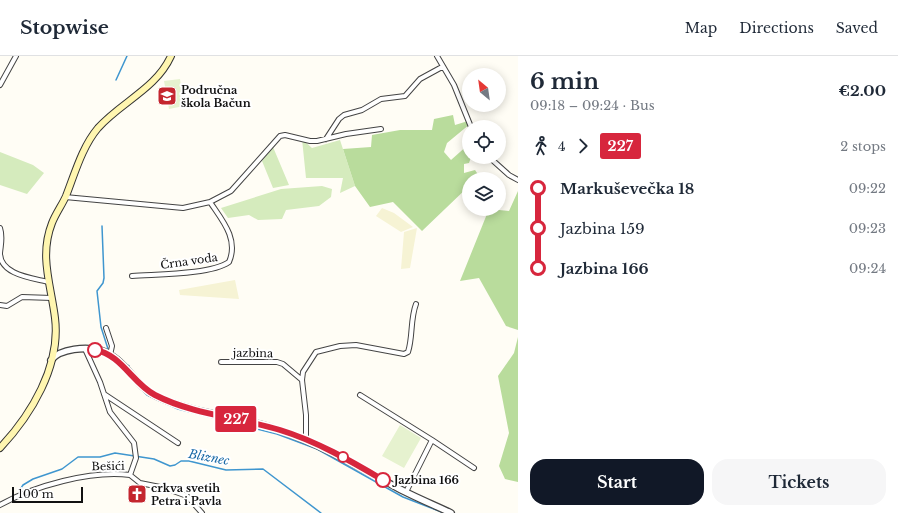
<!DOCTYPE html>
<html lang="en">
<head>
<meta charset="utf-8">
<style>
  :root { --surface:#fff; --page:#f6f6f7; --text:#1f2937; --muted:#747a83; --line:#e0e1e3; --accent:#111827 }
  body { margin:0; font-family:"Libre Baskerville",serif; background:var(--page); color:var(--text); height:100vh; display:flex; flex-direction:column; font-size:15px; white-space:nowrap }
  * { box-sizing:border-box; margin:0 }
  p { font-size:13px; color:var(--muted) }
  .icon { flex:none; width:22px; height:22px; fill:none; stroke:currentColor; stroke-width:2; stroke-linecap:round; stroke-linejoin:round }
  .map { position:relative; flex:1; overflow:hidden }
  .sheet { display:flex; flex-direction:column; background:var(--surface); width:380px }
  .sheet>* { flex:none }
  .badge { padding:0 8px; border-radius:3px; font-size:14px; line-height:26px }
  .needle { width:26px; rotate:331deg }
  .fabs { position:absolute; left:462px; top:12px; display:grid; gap:8px }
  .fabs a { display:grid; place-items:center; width:44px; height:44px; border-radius:50%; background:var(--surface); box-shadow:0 2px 10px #0003; font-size:20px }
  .scale { position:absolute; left:12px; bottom:10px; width:71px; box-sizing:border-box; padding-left:4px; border:2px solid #111; border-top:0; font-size:11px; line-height:14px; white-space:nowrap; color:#111; -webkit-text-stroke:3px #fff; paint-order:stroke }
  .map>.badge { position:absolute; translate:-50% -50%; box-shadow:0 0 0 2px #fff }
  .legs { display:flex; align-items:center; gap:6px; height:44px; padding:0 12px; font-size:13px }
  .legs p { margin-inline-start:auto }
  .head { display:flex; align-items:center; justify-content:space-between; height:68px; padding:0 12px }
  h1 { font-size:22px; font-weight:700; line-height:30px }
  .primary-button { display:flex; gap:8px; margin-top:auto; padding:8px 12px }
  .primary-button a { flex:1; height:46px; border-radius:16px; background:var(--accent); color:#fff; font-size:16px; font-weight:700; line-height:46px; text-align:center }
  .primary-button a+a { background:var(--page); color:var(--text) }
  ul { padding:0 12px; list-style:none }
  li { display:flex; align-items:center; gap:14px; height:40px; font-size:15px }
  li i { display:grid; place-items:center; width:6px; height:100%; margin:0 5px; background:currentColor }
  li i::after { content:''; width:10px; height:10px; margin:-5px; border:3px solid; border-radius:50%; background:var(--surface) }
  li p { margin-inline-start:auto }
  li:first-child i { background:linear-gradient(#0000 50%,currentColor 0) }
  li:last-child i { background:linear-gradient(currentColor 50%,#0000 0) }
  header { display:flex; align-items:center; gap:24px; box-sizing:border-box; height:56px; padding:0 20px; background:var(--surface); border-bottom:1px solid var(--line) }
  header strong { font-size:19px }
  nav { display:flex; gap:22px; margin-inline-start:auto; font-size:14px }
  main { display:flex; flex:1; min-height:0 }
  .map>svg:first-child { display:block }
  .farmland { fill:#f6f3d4 }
  .green { fill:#d5ebbd }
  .forest { fill:#b9dc9c }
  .pitch { fill:#e6f2cf }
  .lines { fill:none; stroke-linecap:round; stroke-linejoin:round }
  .stream { stroke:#3f96cf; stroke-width:1.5 }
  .minor-casing { stroke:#444; stroke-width:6 }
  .tertiary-casing { stroke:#444; stroke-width:8 }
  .secondary-casing { stroke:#333; stroke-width:8 }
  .minor { stroke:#fff; stroke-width:4 }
  .tertiary { stroke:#fff; stroke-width:5.5 }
  .secondary { stroke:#fff6b0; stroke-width:6 }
  .line-1-casing { stroke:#fff; stroke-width:9 }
  .line-1 { stroke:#d7263d; stroke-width:6 }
  .stop-1-dot { fill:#fff; stroke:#d7263d; stroke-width:2 }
  .labels { text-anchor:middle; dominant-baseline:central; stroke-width:4; stroke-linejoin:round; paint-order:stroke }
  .poi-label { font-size:11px; font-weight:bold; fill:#111; stroke:#fff; text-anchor:start }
  .street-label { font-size:11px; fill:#111; stroke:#fff }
  .stop-label { font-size:11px; font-weight:bold; fill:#111; stroke:#fff; text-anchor:start }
  .water-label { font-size:12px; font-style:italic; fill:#1768a6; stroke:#fff }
</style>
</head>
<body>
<header>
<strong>Stopwise</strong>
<nav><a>Map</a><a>Directions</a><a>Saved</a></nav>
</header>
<main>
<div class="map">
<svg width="518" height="457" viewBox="0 0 518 457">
  <rect width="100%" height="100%" fill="#fffdf5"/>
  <path class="farmland" d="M382,152L394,157L413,171L401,176L376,160Z
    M417,172L410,212L401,213L404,176Z
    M235,224L239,243L180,239L179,234Z"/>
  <path class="green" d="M302,83L312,92L340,84L355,130L340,137L343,122H306Z
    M273,91L289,129L273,132L262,105Z
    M0,96L33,109L44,117L27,138L0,129Z
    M322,130L332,133L331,141L319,150L286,154L282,163L258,164L249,159L228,162L221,152L281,133Z"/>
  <path class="forest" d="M453,59L455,69L468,65L470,68L447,87L444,96L451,104L469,88V101H471L469,107L464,108V117L475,114L479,120L476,123H469V130L422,175L393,146L370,151L355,130L343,93L371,91L372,79L400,74H432L434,63Z
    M518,135V274L506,270L479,222L460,225L489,153L509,155Z
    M518,281V426L505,423L499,410L509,377L498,320L514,297Z"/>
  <path class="pitch" d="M180,23L184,50L169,53L164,25Z
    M400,369L421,382L404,412L382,400Z"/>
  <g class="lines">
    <path class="stream" d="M116,24L127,0
      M102,170L104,222L103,227L97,235L101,271L108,293
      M124,307L129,310
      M131,322L147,339L178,353L277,378L317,393L403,441L444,457
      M20,434L23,429L33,423L62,413L78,401H100L115,397L154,403L170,410L175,409L181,405H189L226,414L263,413L321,457"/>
    <g class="minor-casing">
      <path id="minor" d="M437,0L454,29L471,71
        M0,29L16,0
        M326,83L339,63L344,59L362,54L381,43L405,40L420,23L442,11
        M489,101L509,119L518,124
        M65,141L183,152L210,146L231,135L280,80L285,79L310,85H317L346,78L381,73
        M0,172C3,181 1,187 0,197C0,219 33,222 48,226
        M132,220C156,218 210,219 229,206C239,183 222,164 210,146
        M0,249L7,250L22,241L52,242
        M106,272L112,290L110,299
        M221,306H277L283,308L302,324
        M104,338L178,387
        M360,339L432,384L406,436
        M306,384V359L302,324L303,316L316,296L340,290L356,289L404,298L408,296C413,281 410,264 416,248
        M432,384L474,412
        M130,419L140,427L165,432L187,440L202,457
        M0,449C34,430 91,414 130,419L136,402L134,387L110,356L100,326L85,293"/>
    </g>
    <g class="tertiary-casing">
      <path id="tertiary" d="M51,304C61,292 86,291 100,294C124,301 135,330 156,340C198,360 241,359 282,375C322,389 357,410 394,430C412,440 432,448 451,457"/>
    </g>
    <g class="secondary-casing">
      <path id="secondary" d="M0,392C31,359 61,310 55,262C51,229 39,200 52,167C56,157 62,149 66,140C75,117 82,91 98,72C121,46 156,33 171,0"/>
    </g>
    <use href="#minor" class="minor"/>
    <use href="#tertiary" class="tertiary"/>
    <use href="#secondary" class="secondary"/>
  </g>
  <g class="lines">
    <g class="line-1-casing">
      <path id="line-1" d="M95,294C121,298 133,328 155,339C194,359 238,361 280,374C316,385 351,405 383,424"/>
    </g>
    <use href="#line-1" class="line-1"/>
  </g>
  <defs>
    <g id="school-square" transform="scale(1)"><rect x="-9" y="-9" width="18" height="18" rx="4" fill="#c4262e" stroke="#fff"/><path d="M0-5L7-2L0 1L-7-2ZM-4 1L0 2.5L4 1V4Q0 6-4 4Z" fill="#fff"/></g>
    <g id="church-square" transform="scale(1)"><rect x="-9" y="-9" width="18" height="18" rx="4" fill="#c4262e" stroke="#fff"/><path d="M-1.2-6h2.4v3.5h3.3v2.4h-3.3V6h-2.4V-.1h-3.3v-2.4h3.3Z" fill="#fff"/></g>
  </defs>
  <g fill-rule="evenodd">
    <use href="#school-square" x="167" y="40"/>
    <use href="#church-square" x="137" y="438"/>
  </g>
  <g class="stop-1-dot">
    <circle cx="95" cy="294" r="7"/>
    <circle cx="343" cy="401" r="5"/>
    <circle cx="383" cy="424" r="7"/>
  </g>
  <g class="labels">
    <g class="poi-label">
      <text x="181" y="34">Područna<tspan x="181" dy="13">škola Bačun</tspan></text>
      <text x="151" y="432">crkva svetih<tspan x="151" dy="13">Petra i Pavla</tspan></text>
    </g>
    <g class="street-label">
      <text transform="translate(189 205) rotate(-8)">Črna voda</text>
      <text transform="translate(253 297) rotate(1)">jazbina</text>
      <text transform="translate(108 410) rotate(-1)">Bešići</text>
    </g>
    <g class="stop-label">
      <text x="394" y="424">Jazbina 166</text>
    </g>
    <g class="water-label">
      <text transform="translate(209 401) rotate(10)">Bliznec</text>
    </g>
  </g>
</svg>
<div class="fabs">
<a><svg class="needle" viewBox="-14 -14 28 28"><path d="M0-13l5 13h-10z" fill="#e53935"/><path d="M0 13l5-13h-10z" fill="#747a83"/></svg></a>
<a><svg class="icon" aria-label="locate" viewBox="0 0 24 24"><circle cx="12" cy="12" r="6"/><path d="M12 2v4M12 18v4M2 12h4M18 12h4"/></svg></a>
<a><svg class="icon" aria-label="layers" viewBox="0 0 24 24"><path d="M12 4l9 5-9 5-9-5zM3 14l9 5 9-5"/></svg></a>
</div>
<div class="scale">100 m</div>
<b class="badge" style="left:236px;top:363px;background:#d7263d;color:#fff">227</b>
</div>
<section class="sheet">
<div class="head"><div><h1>6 min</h1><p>09:18 – 09:24 · Bus</p></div><b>€2.00</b></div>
<div class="legs"><svg class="icon" aria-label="walk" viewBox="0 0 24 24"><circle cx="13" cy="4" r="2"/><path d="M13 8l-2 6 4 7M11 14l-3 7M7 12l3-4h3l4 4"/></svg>4<svg class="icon" aria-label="forward" viewBox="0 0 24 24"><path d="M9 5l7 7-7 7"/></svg><b class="badge" style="background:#d7263d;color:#fff">227</b><p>2 stops</p></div>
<ul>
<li><i style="color:#d7263d"></i><b>Markuševečka 18</b><p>09:22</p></li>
<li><i style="color:#d7263d"></i><span>Jazbina 159</span><p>09:23</p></li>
<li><i style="color:#d7263d"></i><b>Jazbina 166</b><p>09:24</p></li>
</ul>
<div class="primary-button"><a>Start</a><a>Tickets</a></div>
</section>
</main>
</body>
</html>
